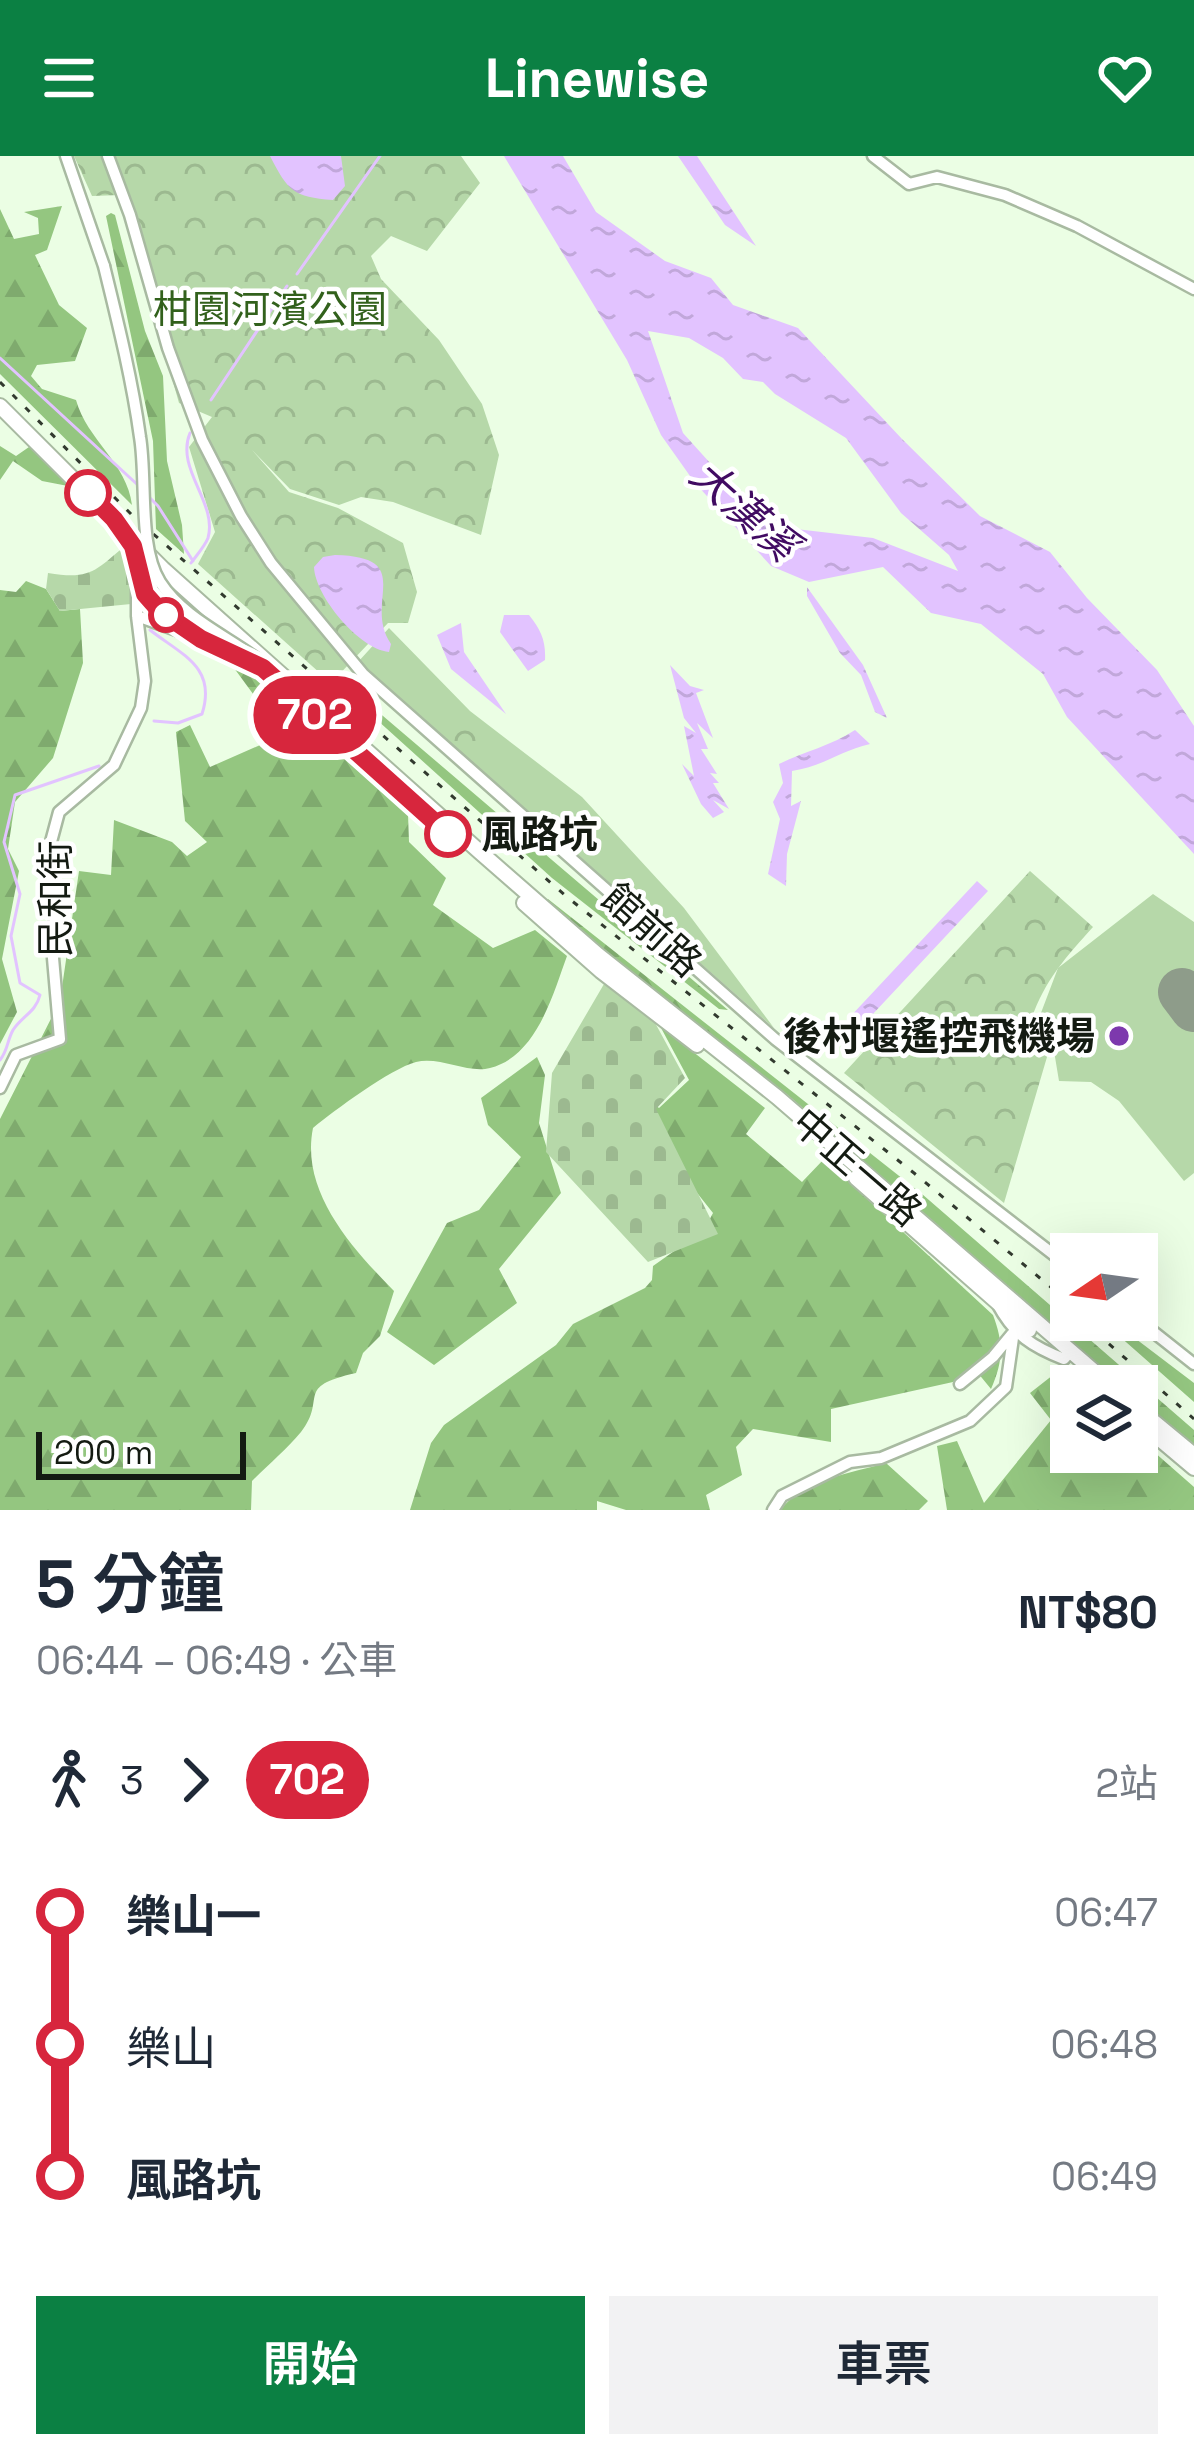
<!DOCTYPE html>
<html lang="zh-TW">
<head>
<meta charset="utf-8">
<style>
  :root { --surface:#fff; --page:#f2f2f3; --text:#1f2937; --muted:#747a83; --accent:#0b8043 }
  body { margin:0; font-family:"Space Grotesk","Noto Sans TC",sans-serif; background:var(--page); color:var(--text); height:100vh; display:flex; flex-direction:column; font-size:45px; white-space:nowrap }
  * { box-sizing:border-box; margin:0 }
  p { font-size:39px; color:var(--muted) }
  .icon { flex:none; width:66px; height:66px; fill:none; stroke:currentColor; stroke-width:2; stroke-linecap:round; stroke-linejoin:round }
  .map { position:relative; height:1354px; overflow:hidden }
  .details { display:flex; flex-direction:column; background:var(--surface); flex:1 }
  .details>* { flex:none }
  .badge { padding:0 24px; border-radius:39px; font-size:42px; line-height:78px }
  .needle { width:78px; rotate:257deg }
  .tools { position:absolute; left:1050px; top:1077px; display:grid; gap:24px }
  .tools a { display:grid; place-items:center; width:108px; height:108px; border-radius:0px; background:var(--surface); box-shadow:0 12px 48px #0002; font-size:60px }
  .scale { position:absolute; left:36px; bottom:30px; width:210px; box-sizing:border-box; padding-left:12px; border:6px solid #141b12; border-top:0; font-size:33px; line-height:42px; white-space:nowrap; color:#141b12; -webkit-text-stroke:9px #fff; paint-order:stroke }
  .map>.badge { position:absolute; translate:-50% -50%; box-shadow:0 0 0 6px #fff }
  .legs { display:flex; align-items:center; gap:18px; height:132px; padding:0 36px; font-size:39px }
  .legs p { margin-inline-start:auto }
  .head { display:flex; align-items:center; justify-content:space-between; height:204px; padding:0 36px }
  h1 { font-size:66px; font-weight:600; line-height:90px }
  .button { display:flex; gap:24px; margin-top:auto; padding:24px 36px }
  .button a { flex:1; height:138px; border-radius:0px; background:var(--accent); color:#fff; font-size:48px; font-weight:600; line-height:138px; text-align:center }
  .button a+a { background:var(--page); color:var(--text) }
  ul { padding:0 36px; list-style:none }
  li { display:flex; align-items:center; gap:42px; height:132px; font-size:45px }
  li i { display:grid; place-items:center; width:18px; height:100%; margin:0 15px; background:currentColor }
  li i::after { content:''; width:30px; height:30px; margin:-15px; border:9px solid; border-radius:50%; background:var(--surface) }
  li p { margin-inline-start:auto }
  li:first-child i { background:linear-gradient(#0000 50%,currentColor 0) }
  li:last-child i { background:linear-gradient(currentColor 50%,#0000 0) }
  header { display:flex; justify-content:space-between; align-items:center; height:156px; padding:0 36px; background:var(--accent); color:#fff; font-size:54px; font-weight:600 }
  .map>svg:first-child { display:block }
  .green { fill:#b6d8a9 }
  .forest { fill:url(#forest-firs) }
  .cemetery { fill:url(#cemetery-stones) }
  .park { fill:url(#park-crowns) }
  .water { fill:url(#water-ripples); fill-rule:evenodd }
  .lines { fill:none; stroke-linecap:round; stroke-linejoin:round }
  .stream { stroke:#e2c3ff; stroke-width:3 }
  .runway { stroke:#8e9c8a; stroke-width:48 }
  .minor-casing { stroke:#a8baa1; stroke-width:15 }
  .major-casing { stroke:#a8baa1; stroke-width:18 }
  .minor { stroke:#fff; stroke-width:10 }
  .major { stroke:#fff; stroke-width:14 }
  .rail { stroke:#323a2f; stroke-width:3; stroke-dasharray:6 12; stroke-linecap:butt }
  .minor-bridge-casing { stroke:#a8baa1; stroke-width:15; stroke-linecap:butt }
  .minor-bridge { stroke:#fff; stroke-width:10 }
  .line-1-casing { stroke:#fff; stroke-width:27 }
  .line-1 { stroke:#d7263d; stroke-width:18 }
  .stop-1-dot { fill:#fff; stroke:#d7263d; stroke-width:6 }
  .poi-dot { fill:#7d39ad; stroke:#fff; stroke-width:4.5 }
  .labels { text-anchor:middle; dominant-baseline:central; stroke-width:9; stroke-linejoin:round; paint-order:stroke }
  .park-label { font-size:39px; fill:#32611c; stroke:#fff }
  .stop-label { font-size:39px; font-weight:bold; fill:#141b12; stroke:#fff; text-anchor:start }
  .street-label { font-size:39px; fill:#141b12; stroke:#fff }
  .poi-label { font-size:39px; font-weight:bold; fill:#141b12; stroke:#fff; text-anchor:end }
  .water-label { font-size:42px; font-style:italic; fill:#410b62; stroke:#fff }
</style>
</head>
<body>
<header><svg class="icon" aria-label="menu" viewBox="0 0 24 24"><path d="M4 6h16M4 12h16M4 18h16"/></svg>Linewise<svg class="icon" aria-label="heart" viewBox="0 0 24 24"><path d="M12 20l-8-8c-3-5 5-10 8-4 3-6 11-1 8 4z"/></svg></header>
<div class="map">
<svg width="1194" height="1354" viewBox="0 0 1194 1354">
  <defs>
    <pattern id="forest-firs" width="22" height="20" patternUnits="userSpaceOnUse" patternTransform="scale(3)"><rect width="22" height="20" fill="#94c680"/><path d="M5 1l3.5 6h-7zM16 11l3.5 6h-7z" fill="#7faa6e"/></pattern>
    <pattern id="cemetery-stones" width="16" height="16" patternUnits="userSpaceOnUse" patternTransform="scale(3)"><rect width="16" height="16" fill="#b6d8a9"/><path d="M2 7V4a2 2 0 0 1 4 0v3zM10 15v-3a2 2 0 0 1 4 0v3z" fill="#9cb990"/></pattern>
    <pattern id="park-crowns" width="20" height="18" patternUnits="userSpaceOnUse" patternTransform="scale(3)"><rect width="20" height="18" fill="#b6d8a9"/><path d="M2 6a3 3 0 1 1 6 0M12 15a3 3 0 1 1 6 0" fill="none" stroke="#9cb990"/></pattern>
    <pattern id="water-ripples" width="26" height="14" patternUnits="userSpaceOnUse" patternTransform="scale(3)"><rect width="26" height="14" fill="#e2c3ff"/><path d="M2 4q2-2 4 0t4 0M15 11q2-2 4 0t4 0" fill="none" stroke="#c1a7da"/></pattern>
  </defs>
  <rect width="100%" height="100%" fill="#ebfee4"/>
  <path class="green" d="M389,472L470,555L582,641L684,752L774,872L358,506Z
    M1153,738L1194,766V1017L1184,1025L1119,945L1091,926L1059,925L1053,889L1036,870L1058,812Z"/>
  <path class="forest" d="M62,50L47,94L35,99L59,149L87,172L75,205L37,209L31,220L42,233L76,244C87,284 127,307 132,349L0,218V53L14,83L39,78L38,62L24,56Z
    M111,57L115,59L145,175L163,220L167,305L182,369L184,398L156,373L153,285L106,60Z
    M0,290L16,300L29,291L68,330L42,325L13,305L0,324Z
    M26,425L46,433L60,455L80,453L83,507L53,602L15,646L8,693L19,715L2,803L17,856L0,888V434L16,436Z
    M252,451L297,475L376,554L728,854L719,853L552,722Z
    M234,512L259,520L408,658L409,686L446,722L433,749L493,792L535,774L567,800C553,838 537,900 490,912C468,918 440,900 416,906C390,913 335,954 313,972C300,1036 353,1093 394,1135L380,1180L363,1197L356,1217C293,1231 328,1242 301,1276C287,1293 268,1309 252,1325L251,1354H0V963L60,845L79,715L111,719L114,664L172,686L187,700L207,686L185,665L176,576L190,569L210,611L283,579Z
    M548,743L922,1038L1194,1274V1289L1137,1241V1230H1123L789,940L577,774L545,746Z
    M660,870L765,952L746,978L802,1026L824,1003L993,1159C1004,1188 1003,1205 991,1233L973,1211L953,1226L831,1253V1286L753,1273L736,1291L742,1319L706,1339L710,1354H626L597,1345V1354H410L431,1287L444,1269L556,1189L573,1168L645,1132L652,1124L653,1110L704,1074L713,1057L690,1028L639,937L659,952L689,924Z
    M537,901L545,919L539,967L561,1037L499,1113L517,1147L434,1209L387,1176L447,1067L479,1054L521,1001L488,969L481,942Z
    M1101,1164H1111L1194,1227V1246Z
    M1053,1219L1071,1233V1296H1137V1281L1194,1331V1354H947L937,1290L957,1285L984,1347L1051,1264L1030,1237Z
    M886,1307L928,1345L919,1354H780C804,1324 851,1317 886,1307Z"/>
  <path class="cemetery" d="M127,388L132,407L131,448L60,455L46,433L48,417C91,424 95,415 127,388Z
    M604,828L653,863L685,922L656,953L718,1078L648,1106L546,996L552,917Z"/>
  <path class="park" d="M74,0H461L480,27L427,95L391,80L371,100L381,123L439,184L482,248L499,299L481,379L393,346L361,341L339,349L290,333L252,294L289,336L338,352L403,387L417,436L408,467H388L331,527L198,408L215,376L189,291L212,261L179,247L120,39L92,40Z
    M451,556L488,587L473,605L436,574Z
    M1030,715L1093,771C1064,803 1041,829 1029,871L1047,901L1004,1047L844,917Z"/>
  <path class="water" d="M270,0H341L345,30L333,44C293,41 288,35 270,0Z
    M504,0H563L596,56L665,105L711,122L733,149L798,172L902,283L980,360L1050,396L1087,442L1157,514L1194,570V698L1067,561L1043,518L981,468L931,457L883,411L809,426L771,410L695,327L661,279L627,204ZM648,175L689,182L723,202L743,223L763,226L775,238L846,282L901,357L949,399L958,415L873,382L796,373L729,328L683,277Z
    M678,0H697L756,90L725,69Z
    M335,399C418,401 362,446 391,488L389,496C359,493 315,440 314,411L323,401Z
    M807,431L863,509L887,562L875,556L861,519L840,497L807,440Z
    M504,459H529C541,474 546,485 545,504L528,515L500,476Z
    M461,467L464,496L506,558L451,513L437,479Z
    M670,509L690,530L704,534L696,537L713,582L697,567L708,593H701L717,618L710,617L719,627H713L729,653L713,644L724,656L713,662L701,648L682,608L694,620L684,570L696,577L684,562Z
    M855,574L870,588C840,595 824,610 792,615L791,650L801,645L787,698L786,730L768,718L780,663L773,646L783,627L779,608C805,595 831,590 855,574Z
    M977,725L988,735L843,890L834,878Z"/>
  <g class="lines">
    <path class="stream" d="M297,118L380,0
      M0,202L140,331
      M211,244L287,130
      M190,277C175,313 218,347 208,382C205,390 196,400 191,407
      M146,338L158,350L193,405
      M150,474C182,499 217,511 202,558L178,567L154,565
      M0,904C8,894 7,885 13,874C22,860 36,856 40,839L20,827L11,780L20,738L4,686L15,639L99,610"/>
    <path class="runway" d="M1182,836L1194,852"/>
    <g class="minor-casing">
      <path id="minor" d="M66,0L104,110
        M108,0L130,59L168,192L202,284L241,360L271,407L363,518L775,883L1071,1112
        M873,0L909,28L937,21L1005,39L1077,70L1194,133
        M137,460L179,475
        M0,932L16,899L60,883L53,802L56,740L48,697L59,656L114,609L141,552L145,525L137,460V424
        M998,1149C1014,1179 1033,1191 1064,1203L1070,1196
        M1137,1163L1194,1208
        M960,1228L993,1201L1012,1178
        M773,1354L782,1340L850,1306L881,1302L970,1265L1006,1231L1014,1175"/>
    </g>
    <g class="major-casing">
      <path id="major" d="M0,250L163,413L480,696L598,799L777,941L1111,1230
        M131,386C139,403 137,424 147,441C172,481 230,491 267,515
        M524,747L601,815L697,889
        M856,1022L1029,1174
        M1137,1252L1194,1299
        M1137,1264L1194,1312"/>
    </g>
    <use href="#minor" class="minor"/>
    <use href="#major" class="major"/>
    <path class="rail" d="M0,226L134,361L567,741L914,1017L1071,1148
      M1082,1164L1194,1263"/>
    <g class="minor-bridge-casing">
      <path id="minor-bridge" d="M104,110C118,167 132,223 140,281C147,323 138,391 160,426C183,462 227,480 261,506"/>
    </g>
    <use href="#minor-bridge" class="minor-bridge"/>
  </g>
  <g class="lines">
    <g class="line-1-casing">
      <path id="line-1" d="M88,337L114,363L133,390L145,438L160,455L201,483L263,512L448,678"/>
    </g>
    <use href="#line-1" class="line-1"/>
  </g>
  <g class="stop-1-dot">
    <circle cx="88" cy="337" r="21"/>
    <circle cx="166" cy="459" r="15"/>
    <circle cx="448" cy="678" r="21"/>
  </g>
  <circle class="poi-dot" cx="1119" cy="880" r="12"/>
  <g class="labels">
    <g class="park-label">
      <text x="270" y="153">柑園河濱公園</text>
    </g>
    <g class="stop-label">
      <text x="481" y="678">風路坑</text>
    </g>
    <g class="street-label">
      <text transform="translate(55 743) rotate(-90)">民和街</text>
      <text transform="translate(652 774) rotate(42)">館前路</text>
      <text transform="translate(857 1011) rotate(41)">中正一路</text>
    </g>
    <g class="poi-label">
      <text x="1095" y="880">後村堰遙控飛機場</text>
    </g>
    <g class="water-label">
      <text transform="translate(744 354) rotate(42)">大漢溪</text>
    </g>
  </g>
</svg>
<div class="tools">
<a><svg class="needle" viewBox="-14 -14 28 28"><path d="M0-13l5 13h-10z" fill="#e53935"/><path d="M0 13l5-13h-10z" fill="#747a83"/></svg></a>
<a><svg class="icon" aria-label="layers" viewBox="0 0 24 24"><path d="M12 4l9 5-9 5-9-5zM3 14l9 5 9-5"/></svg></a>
</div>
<div class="scale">200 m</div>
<b class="badge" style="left:315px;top:559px;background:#d7263d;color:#fff">702</b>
</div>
<section class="details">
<div class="head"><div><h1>5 分鐘</h1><p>06:44 – 06:49 · 公車</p></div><b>NT$80</b></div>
<div class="legs"><svg class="icon" aria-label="walk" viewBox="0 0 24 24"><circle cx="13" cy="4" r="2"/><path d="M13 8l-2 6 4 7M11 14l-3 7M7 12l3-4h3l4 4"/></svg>3<svg class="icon" aria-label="forward" viewBox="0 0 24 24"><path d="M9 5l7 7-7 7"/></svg><b class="badge" style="background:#d7263d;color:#fff">702</b><p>2站</p></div>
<ul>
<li><i style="color:#d7263d"></i><b>樂山一</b><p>06:47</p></li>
<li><i style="color:#d7263d"></i><span>樂山</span><p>06:48</p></li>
<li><i style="color:#d7263d"></i><b>風路坑</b><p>06:49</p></li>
</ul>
<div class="button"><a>開始</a><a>車票</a></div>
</section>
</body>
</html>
